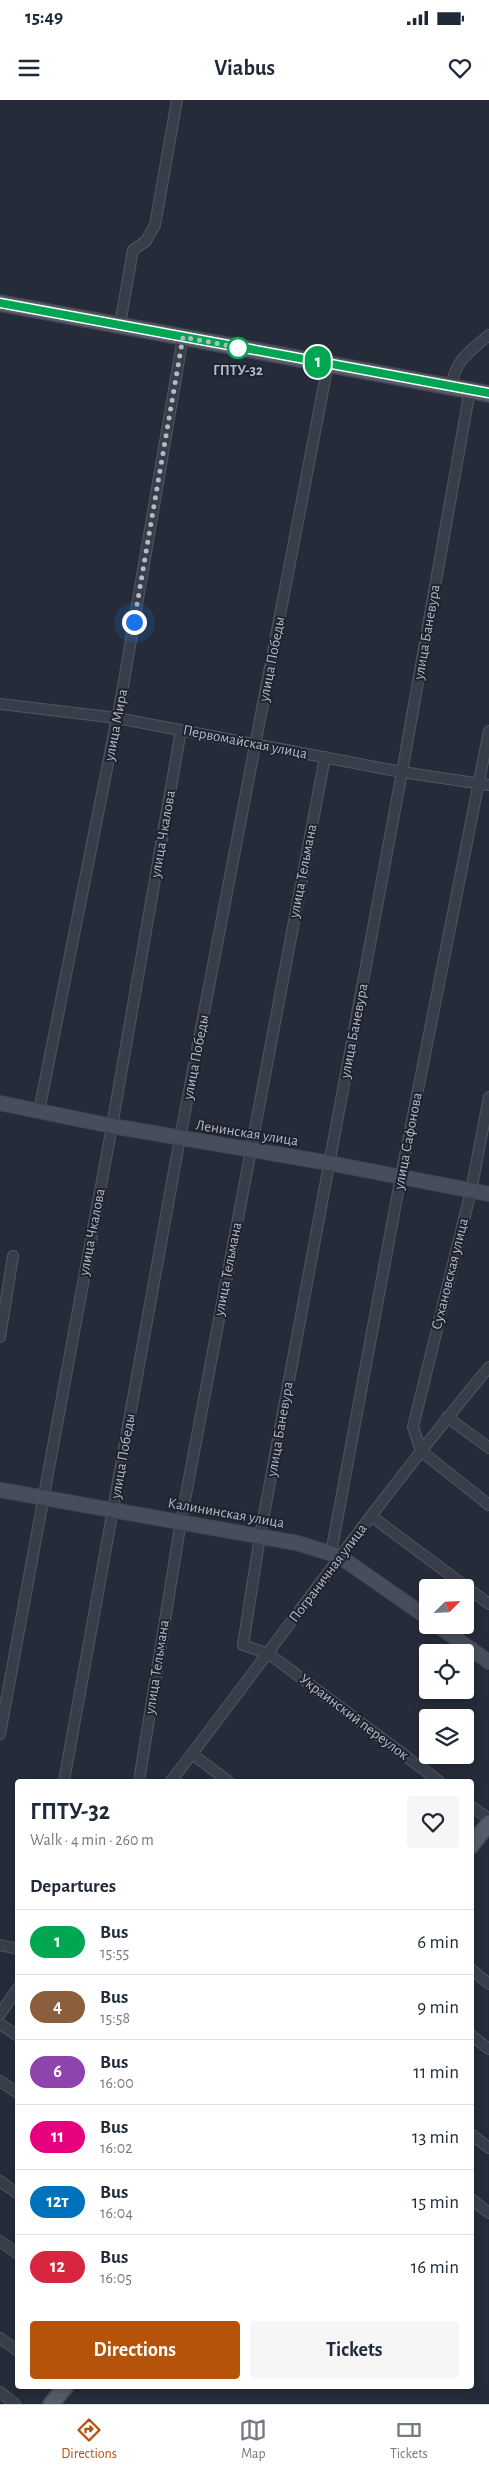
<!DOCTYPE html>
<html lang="en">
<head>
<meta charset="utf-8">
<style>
  :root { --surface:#fff; --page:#f6f6f7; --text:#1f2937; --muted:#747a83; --line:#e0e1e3; --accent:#b45309 }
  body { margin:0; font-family:"Alegreya Sans",sans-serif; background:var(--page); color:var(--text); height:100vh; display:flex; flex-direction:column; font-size:19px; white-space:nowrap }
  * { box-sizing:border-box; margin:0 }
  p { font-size:16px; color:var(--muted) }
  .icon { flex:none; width:28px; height:28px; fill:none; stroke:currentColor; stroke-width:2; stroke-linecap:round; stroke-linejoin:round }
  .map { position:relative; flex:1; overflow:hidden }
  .drawer { position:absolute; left:15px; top:1679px; width:459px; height:610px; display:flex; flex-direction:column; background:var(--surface); border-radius:5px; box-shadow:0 2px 8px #0003 }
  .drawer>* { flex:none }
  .badge { padding:0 10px; border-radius:16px; font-size:18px; line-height:32px }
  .needle { width:32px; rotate:66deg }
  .buttons { position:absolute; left:419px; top:1479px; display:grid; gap:10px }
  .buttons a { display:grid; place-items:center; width:55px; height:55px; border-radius:5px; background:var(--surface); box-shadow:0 2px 8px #0003; font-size:25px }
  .you { position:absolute; width:25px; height:25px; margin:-12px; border:4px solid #fff; border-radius:50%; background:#1a73e8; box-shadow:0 0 0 8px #1a73e833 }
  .map>.badge { position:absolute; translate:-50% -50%; box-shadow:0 0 0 2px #fff }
  h2 { padding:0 15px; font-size:19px; line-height:45px }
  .round { display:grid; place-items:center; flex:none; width:52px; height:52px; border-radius:5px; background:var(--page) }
  .headline { display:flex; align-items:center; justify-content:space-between; height:85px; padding:0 15px }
  h1 { font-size:24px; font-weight:700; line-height:38px }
  .button { display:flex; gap:10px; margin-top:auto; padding:10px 15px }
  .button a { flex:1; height:58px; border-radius:5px; background:var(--accent); color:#fff; font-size:20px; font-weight:700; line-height:58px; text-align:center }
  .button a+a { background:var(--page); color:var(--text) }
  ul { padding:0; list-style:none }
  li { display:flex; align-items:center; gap:15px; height:65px; padding:0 15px; border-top:1px solid var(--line) }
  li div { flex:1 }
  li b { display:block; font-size:19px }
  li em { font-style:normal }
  li .badge { min-width:55px; font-weight:700; text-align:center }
  .status { display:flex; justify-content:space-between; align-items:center; height:35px; padding:0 25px; background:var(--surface); direction:ltr }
  .status svg { height:14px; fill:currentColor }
  header { display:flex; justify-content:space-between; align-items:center; height:65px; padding:0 15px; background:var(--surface); font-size:22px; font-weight:700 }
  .dock { display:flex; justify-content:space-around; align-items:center; height:70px; border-top:1px solid var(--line); background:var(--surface); font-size:14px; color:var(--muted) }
  .dock a { display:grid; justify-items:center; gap:2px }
  .dock .active { color:var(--accent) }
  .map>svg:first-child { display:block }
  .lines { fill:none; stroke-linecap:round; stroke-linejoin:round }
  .minor-casing { stroke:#505661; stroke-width:12 }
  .secondary-casing { stroke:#414752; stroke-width:16 }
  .primary-casing { stroke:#414752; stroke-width:18 }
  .minor { stroke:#383e49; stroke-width:10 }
  .secondary { stroke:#474d5b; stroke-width:14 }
  .primary { stroke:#565c69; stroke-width:15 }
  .line-casing { stroke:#fff; stroke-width:11 }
  .line { stroke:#00a651; stroke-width:8 }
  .walk { stroke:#b3b9c5; stroke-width:5; stroke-dasharray:0 9 }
  .stop-dot { fill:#fff; stroke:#00a651; stroke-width:2.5 }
  .labels { text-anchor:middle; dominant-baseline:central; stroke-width:4; stroke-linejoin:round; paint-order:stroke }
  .stop-label { font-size:15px; font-weight:bold; fill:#b3b9c5; stroke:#1d232e }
  .street-label { font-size:15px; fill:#b3b9c5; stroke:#1d232e }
</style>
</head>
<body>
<div class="status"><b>15:49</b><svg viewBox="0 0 49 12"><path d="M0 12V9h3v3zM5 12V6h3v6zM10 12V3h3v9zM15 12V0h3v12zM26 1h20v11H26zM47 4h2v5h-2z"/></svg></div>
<header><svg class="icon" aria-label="menu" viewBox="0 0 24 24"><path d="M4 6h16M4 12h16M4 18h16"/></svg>Viabus<svg class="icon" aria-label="heart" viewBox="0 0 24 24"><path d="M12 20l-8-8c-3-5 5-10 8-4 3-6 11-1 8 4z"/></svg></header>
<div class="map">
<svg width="489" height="2304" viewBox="0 0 489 2304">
  <rect width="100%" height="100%" fill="#252b38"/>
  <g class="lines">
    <g class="minor-casing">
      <path id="minor" d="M120,224L133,150L146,141L155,125L177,0
        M451,287C456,259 469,252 489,235
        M0,604L117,618L402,672L489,685
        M489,997L471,1091L413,1327L421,1351L489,1405
        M39,1011L121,598L183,237
        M0,1237L13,1156
        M447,1317L489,1348
        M371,1416L489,1504
        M331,1453L401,1076L489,631
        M0,1634L112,1026L181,630
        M192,1654L228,1681
        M64,1681L180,1038L328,264
        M139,1681L181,1421L325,657
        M171,1681C277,1543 378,1401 489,1267
        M439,1681L269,1554L243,1545L260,1436L402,672L470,290
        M471,1706L489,1719
        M0,1845L18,1849
        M471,1869L489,1884
        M0,1914L18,1888
        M0,1924L18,1936
        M471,1935L489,1949
        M0,1981L18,1993
        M471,2034L489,2048
        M0,2081L18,2094
        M471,2099L489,2113
        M0,2141L18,2154
        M0,2238L18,2251
        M0,2292L15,2304"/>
    </g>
    <g class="secondary-casing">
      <path id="secondary" d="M0,1003L112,1026L329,1063L489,1094
        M0,1390L297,1443L339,1456L428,1518
        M437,1525L489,1562"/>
    </g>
    <g class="primary-casing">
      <path id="primary" d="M0,203L489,294
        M471,1746L489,1723
        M51,2304L66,2286"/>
    </g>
    <use href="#minor" class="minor"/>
    <use href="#secondary" class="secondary"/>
    <use href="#primary" class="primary"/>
  </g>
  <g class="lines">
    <g class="line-casing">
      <path id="line" d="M0,203L489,293"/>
    </g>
    <use href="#line" class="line"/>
    <path class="walk" d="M134,522L183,237L241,248H238"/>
  </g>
  <circle class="stop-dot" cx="238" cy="248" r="10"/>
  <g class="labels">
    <g class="stop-label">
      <text x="238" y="270">ГПТУ-32</text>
    </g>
    <g class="street-label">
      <text transform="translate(427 532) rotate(-80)">улица Баневура</text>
      <text transform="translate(272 559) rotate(-79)">улица Победы</text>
      <text transform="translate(116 625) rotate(-79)">улица Мира</text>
      <text transform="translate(245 642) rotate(11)">Первомайская улица</text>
      <text transform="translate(163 734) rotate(-80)">улица Чкалова</text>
      <text transform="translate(303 771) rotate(-79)">улица Тельмана</text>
      <text transform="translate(354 931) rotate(-79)">улица Баневура</text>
      <text transform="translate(196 957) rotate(-79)">улица Победы</text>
      <text transform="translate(247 1033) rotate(9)">Ленинская улица</text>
      <text transform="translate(408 1041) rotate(-79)">улица Сафонова</text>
      <text transform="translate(92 1132) rotate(-79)">улица Чкалова</text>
      <text transform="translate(228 1169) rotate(-79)">улица Тельмана</text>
      <text transform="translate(450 1174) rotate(-76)">Сухановская улица</text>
      <text transform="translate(280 1329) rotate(-80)">улица Баневура</text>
      <text transform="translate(123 1356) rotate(-80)">улица Победы</text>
      <text transform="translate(226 1413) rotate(10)">Калининская улица</text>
      <text transform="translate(328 1473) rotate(-53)">Пограничная улица</text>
      <text transform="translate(157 1567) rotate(-81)">улица Тельмана</text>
      <text transform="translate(354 1617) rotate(37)">Украинский переулок</text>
    </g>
  </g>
</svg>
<div class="buttons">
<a><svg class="needle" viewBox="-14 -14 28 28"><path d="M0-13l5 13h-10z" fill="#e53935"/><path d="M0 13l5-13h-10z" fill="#747a83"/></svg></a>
<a><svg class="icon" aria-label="locate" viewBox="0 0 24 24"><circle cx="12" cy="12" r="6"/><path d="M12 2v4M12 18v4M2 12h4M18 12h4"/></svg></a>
<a><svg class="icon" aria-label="layers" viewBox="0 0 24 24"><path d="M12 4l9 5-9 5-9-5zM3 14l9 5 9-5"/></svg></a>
</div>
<div class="you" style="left:134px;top:522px"></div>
<b class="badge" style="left:318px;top:262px;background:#00a651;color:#fff">1</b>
<section class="drawer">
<div class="headline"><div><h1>ГПТУ-32</h1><p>Walk · 4 min · 260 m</p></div><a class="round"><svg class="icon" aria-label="heart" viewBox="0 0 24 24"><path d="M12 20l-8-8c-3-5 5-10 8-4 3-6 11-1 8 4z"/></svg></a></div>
<h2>Departures</h2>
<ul>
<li><span class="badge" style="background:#00a651;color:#fff">1</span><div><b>Bus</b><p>15:55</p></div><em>6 min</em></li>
<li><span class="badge" style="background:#8b5e3c;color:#fff">4</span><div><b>Bus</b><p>15:58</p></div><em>9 min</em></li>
<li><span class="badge" style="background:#8e44ad;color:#fff">6</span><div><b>Bus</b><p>16:00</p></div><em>11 min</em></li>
<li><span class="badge" style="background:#e6007e;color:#fff">11</span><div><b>Bus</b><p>16:02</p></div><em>13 min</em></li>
<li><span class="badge" style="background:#0072bc;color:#fff">12т</span><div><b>Bus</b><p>16:04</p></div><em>15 min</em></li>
<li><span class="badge" style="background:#d7263d;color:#fff">12</span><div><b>Bus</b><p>16:05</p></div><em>16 min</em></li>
</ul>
<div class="button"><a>Directions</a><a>Tickets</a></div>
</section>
</div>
<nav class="dock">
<a class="active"><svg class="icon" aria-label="directions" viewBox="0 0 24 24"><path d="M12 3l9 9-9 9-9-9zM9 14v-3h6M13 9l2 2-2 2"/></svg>Directions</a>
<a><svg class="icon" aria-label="map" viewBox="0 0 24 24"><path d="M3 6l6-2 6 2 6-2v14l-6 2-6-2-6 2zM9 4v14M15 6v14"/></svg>Map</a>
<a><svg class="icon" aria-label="tickets" viewBox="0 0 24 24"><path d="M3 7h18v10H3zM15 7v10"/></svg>Tickets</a>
</nav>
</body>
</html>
